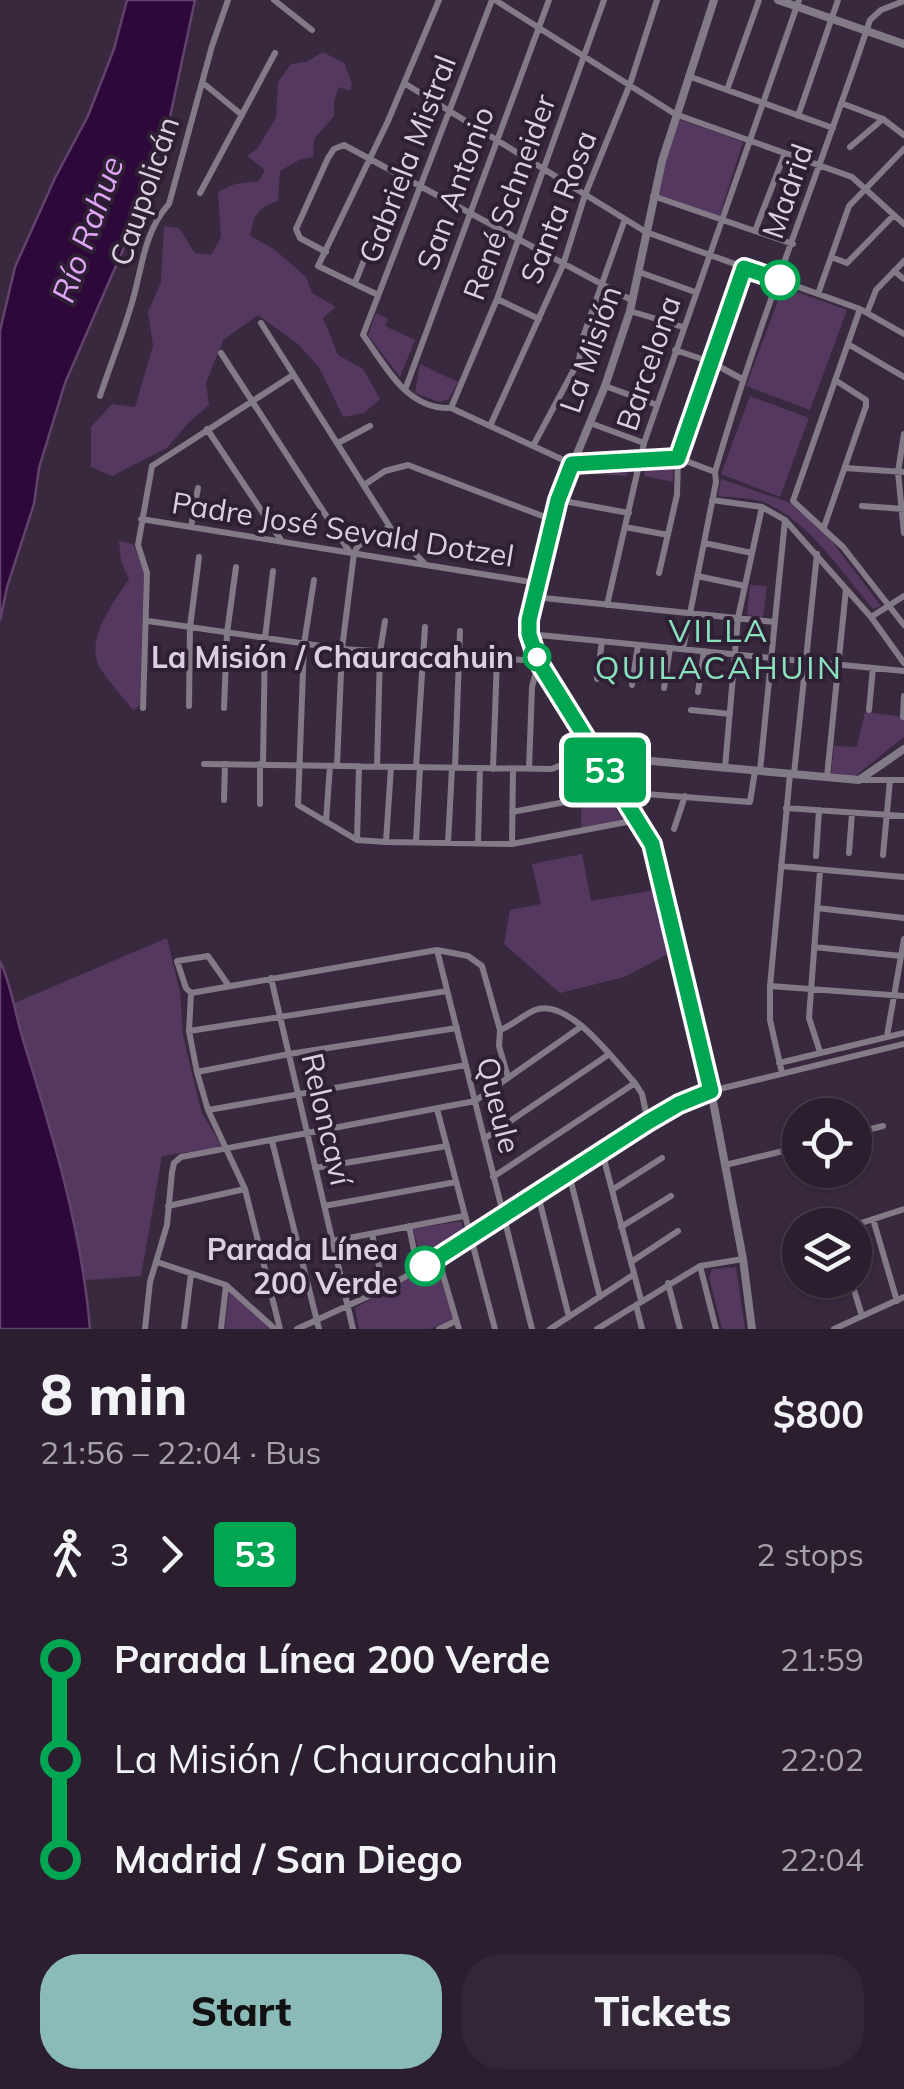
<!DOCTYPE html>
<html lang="en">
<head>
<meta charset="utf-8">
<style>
  :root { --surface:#2b1f2f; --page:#332737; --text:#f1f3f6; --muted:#a6a2aa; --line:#473d4b; --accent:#8bbbb9 }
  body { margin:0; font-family:Mulish,sans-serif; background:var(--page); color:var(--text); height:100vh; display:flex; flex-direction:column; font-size:38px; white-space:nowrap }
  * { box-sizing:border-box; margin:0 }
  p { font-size:32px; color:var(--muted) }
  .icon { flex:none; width:55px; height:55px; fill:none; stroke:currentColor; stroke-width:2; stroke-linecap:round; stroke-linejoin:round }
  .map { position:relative; height:1329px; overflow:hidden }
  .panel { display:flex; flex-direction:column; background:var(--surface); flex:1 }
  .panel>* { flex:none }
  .badge { padding:0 20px; border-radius:8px; font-size:35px; line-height:65px }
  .fabs { position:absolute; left:782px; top:1098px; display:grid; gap:20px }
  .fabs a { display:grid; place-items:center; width:90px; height:90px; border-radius:50%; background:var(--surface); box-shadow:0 2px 8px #0004,0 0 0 2px var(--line); font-size:50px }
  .map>.badge { position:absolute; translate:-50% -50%; box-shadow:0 0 0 5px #fff }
  .legs { display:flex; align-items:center; gap:15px; height:110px; padding:0 40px; font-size:32px }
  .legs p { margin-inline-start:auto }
  .headline { display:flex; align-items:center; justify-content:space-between; height:170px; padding:0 40px }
  h1 { font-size:55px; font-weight:800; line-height:75px }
  .cta { display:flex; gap:20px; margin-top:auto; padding:20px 40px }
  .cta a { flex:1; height:115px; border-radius:40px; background:var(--accent); color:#111; font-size:40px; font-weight:800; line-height:115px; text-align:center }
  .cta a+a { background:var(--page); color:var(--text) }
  ul { padding:0 40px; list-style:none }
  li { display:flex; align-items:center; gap:35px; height:100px; font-size:38px }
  li i { display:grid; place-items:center; width:15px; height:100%; margin:0 12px; background:currentColor }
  li i::after { content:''; width:25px; height:25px; margin:-12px; border:8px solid; border-radius:50%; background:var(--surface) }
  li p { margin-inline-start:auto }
  li:first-child i { background:linear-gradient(#0000 50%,currentColor 0) }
  li:last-child i { background:linear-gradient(currentColor 50%,#0000 0) }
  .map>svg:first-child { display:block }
  .green { fill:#543860 }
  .water { fill:#2e073b; stroke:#62436c; stroke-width:2.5 }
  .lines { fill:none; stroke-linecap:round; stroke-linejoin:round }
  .minor { stroke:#827a86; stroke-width:6 }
  .tertiary { stroke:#827a86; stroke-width:8 }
  .line-1-casing { stroke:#fff; stroke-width:22 }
  .line-1 { stroke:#00a651; stroke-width:15 }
  .stop-1-dot { fill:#fff; stroke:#00a651; stroke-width:5 }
  .labels { text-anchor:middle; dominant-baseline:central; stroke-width:8; stroke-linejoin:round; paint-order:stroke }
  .street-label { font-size:30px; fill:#dad0df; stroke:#2f1f35 }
  .stop-label { font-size:30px; font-weight:bold; fill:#dad0df; stroke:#2f1f35; text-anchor:end }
  .water-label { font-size:32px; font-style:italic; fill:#dea5f7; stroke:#2f1f35 }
  .neighbourhood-label { font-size:32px; letter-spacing:2.5px; fill:#8ae2bd; stroke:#2f1f35 }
</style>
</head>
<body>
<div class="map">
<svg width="904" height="1329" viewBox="0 0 904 1329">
  <rect width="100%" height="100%" fill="#39293f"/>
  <path class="green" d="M323,52L344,63L352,83L350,91L339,87L334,101V116L314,139L313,157L299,160L280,171L278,201C257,208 254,215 250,236L274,249L306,277L312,293L336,307L323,318L338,355L363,369L380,399L364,413L343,417L319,367L298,344L258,315L223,340L206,383L209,405L188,423L167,448L112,476L91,467V427L112,404L135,407L153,346L148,312L161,282L164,226L179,228L195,253L211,255L221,237L218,192L235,184L259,181L265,170L247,156L257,149L276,118L278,82L291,64L306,62Z
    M678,119L743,142L719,217L656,195Z
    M783,287L847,310L810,410L746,386Z
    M376,313L388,319L385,326L415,340L400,377L368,335Z
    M420,364L458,382L449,399L439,402L415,393Z
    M750,396L809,418L780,497L721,474Z
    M673,462V482L644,476L645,464Z
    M630,466L627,476L575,473V469Z
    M721,479L788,502L824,531L881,606L873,609C843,574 810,522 766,503C751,497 733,498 718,496Z
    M119,541L133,544L144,569L140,705L133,710C122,696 108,681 99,666C85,639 115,600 129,579L121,561Z
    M750,585L767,586L763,617L747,615Z
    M865,712L904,717V737L854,777L831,774L834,746L857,747Z
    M589,768L623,820L581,828L582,770Z
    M582,854L591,901L656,890L670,953L624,977L560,993L504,944L510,910L541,904L532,864Z
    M167,938L180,992L183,1036L201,1111L222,1147L162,1156L141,1276L86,1280L12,1004Z
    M461,1221L465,1236L422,1262L413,1229Z
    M436,1263L453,1319L430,1329H359L355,1308Z
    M736,1267L745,1329H722L709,1277L712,1269Z
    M229,1291L270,1329H225Z"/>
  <path class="water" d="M127,0H195L167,131L125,245L65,383L39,468L34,504L7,587L0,621V331L15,267L55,178L88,116L114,49Z
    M0,961C12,986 15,1015 24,1043C53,1136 82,1231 90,1329H0Z"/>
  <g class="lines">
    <path class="minor" d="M274,0L312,30
      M492,0L363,335C386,366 406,410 451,408L572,464L678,458L715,472L716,482L683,649
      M495,0L675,114L852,177L904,224
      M688,76L833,128
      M203,83L242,115
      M404,83L646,232L860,309L904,334
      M727,90L759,0
      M841,103L883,119L904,135
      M798,116L838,0
      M850,147L883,119
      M200,193L275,53
      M653,196L793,244
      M755,231L785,153
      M326,252L300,238L296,229L328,158L334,149L344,145L633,301
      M831,257L847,263L894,215
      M894,271L904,279
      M639,272L695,292
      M355,283L376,230
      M818,294L849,206L904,149
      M378,295L318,266L388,121L439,0
      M497,299L539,319
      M860,309L793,501L843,547L904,625
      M630,311L683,327
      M867,313L876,290L904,261
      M261,323L390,527L425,564
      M848,344L904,377
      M675,350L711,362L742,379
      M221,353L349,551
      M605,386L657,405
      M405,390L549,0
      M100,396C110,366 122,336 131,306C142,271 143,232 169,204L212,46L228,0
      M451,408L497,299L604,0
      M590,423L644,443
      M490,426L563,265L585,195L630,84L657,0
      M207,429L281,540
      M904,434L898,472L904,533
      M338,443L370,426
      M533,446L579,360L583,337L625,219
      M845,468L904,472
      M715,472C759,319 820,171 870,20L881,10L904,1
      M364,485L385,471L408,465L553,520
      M558,500L629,513
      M712,500L762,507L785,520L871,617L904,663
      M862,506L904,509
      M141,519L537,583
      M191,527L198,488
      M625,527L668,535
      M824,527L866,406V400L835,380
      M704,543L752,553
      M659,573L677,495L678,458L744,267
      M697,576L745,586
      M314,580L304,644L298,805L357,840L386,842L512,844L637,820
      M534,597L775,622
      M607,605L644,443L799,0
      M871,617L904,596
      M148,621L342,649L539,661L532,687L529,769
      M529,634L904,671
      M597,679L602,641
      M632,685L638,645
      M664,688L670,648
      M698,692L704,651
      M189,706L190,627L199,557
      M143,708L147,573L138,545L152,466L293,375
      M224,708L227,633L236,567
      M691,710L730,714
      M869,710L873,668
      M903,717L904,696
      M204,764L552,769L592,752
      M263,765L265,638L273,571
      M337,766L342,649L354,553L358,546L389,527
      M377,767L380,652L385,621
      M416,767L425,627
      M455,768L460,631
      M725,768L738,618L762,507
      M493,769L497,659
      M760,771L785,520
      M794,774L817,554
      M827,777L846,589
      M860,780H904
      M619,792L750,802L755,771
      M224,800L225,764
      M260,804V764
      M786,808L904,816
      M512,812L576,800
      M326,821L330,766
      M674,829L685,796
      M357,840L359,766
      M386,842L391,767
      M416,842L420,767
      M448,843L452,768
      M478,843L480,768
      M512,844L513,769
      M849,853L852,813
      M883,855L890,780
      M816,856L819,810
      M781,866L904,877
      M817,908L904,918
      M814,947L901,956
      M437,950L532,1329
      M271,978L353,1329
      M770,986L904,996
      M191,993L437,950L468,956L482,966L500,1030L499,1046L508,1077
      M191,993L189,1031L197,1072L208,1110L245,1189L280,1329
      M191,993L186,988L177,961L208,956L229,986
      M500,1030C513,1025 523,1015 535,1010C569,997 614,1061 635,1083L642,1094L648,1122
      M189,1031L447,991
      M887,1036L904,939
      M820,1052L809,1018L820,871
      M779,1063L904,1033
      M197,1072L289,1054L457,1028
      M782,1073L770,1020V986L790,774
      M437,1109L495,1329
      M208,1110L466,1065
      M855,1133L883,1126
      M484,1139L608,1055
      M272,1141L319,1329
      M602,1152L641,1300
      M725,1165L800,1147
      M315,1168L447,1146
      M569,1174L600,1297
      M493,1177L635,1083
      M612,1190L662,1158
      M538,1195L569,1317
      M168,1206L245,1189
      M324,1206L456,1182
      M873,1219L897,1301
      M855,1225L904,1209
      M409,1226L418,1270
      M621,1227L671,1196
      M372,1234L384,1289
      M333,1241L464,1216
      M438,1258L459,1329
      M157,1262L226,1285L275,1329
      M631,1262L678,1231
      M700,1266L716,1329
      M851,1280L862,1316
      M668,1283L680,1329
      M636,1305L642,1329
      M145,1329L150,1282L167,1225L172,1172L174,1163L181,1157L475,1101L582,1026
      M184,1329L191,1274
      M221,1329L226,1285
      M297,1329L384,1289L438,1258L679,1104L711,1091L904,1044
      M439,1329L456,1321
      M550,1329L633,1275
      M597,1329L700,1266L743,1259
      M834,1329L904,1297"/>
    <path class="tertiary" d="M714,0L662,161L630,311L605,386L558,500L529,620V634L539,661L651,844L664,886L711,1091L743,1259L752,1329
      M778,0L904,44
      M596,756L859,780L904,749"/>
  </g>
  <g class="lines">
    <g class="line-1-casing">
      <path id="line-1" d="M425,1266L648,1122L679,1104L711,1091L652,844L538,661L529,634V620L558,500L572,464L678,458L744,268L780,280"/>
    </g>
    <use href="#line-1" class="line-1"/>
  </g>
  <g class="stop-1-dot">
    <circle cx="780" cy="280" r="18"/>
    <circle cx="537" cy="657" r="12"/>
    <circle cx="425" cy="1266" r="18"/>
  </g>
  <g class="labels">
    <g class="street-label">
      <text transform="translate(407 159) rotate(-69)">Gabriela Mistral</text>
      <text transform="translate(455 188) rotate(-70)">San Antonio</text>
      <text transform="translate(144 191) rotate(-71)">Caupolicán</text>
      <text transform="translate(787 191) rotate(-71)">Madrid</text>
      <text transform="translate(509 197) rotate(-70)">René Schneider</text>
      <text transform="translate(558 207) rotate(-69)">Santa Rosa</text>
      <text transform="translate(590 349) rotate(-71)">La Misión</text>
      <text transform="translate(648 363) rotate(-71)">Barcelona</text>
      <text transform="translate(343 529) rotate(9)">Padre José Sevald Dotzel</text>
      <text transform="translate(499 1105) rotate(76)">Queule</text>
      <text transform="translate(327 1119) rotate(77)">Reloncaví</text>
    </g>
    <g class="stop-label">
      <text x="514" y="657">La Misión / Chauracahuin</text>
      <text x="398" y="1249">Parada Línea<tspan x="398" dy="34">200 Verde</tspan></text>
    </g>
    <g class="water-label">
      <text transform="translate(87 229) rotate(-70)">Río Rahue</text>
    </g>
    <g class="neighbourhood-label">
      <text x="719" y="630">VILLA<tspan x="719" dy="37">QUILACAHUIN</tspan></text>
    </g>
  </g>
</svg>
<div class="fabs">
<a><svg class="icon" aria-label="locate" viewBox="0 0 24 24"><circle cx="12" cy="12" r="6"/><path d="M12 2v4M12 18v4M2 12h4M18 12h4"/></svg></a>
<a><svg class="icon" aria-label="layers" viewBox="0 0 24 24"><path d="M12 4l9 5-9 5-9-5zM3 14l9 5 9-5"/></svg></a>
</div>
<b class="badge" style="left:605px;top:770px;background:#00a651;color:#fff">53</b>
</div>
<section class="panel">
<div class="headline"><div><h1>8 min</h1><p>21:56 – 22:04 · Bus</p></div><b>$800</b></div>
<div class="legs"><svg class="icon" aria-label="walk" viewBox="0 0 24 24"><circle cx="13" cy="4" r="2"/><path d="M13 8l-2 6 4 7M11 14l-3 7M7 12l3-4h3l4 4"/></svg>3<svg class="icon" aria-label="forward" viewBox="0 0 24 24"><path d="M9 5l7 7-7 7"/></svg><b class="badge" style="background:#00a651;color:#fff">53</b><p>2 stops</p></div>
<ul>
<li><i style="color:#00a651"></i><b>Parada Línea 200 Verde</b><p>21:59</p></li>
<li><i style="color:#00a651"></i><span>La Misión / Chauracahuin</span><p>22:02</p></li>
<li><i style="color:#00a651"></i><b>Madrid / San Diego</b><p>22:04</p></li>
</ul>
<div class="cta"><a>Start</a><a>Tickets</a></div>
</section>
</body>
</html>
